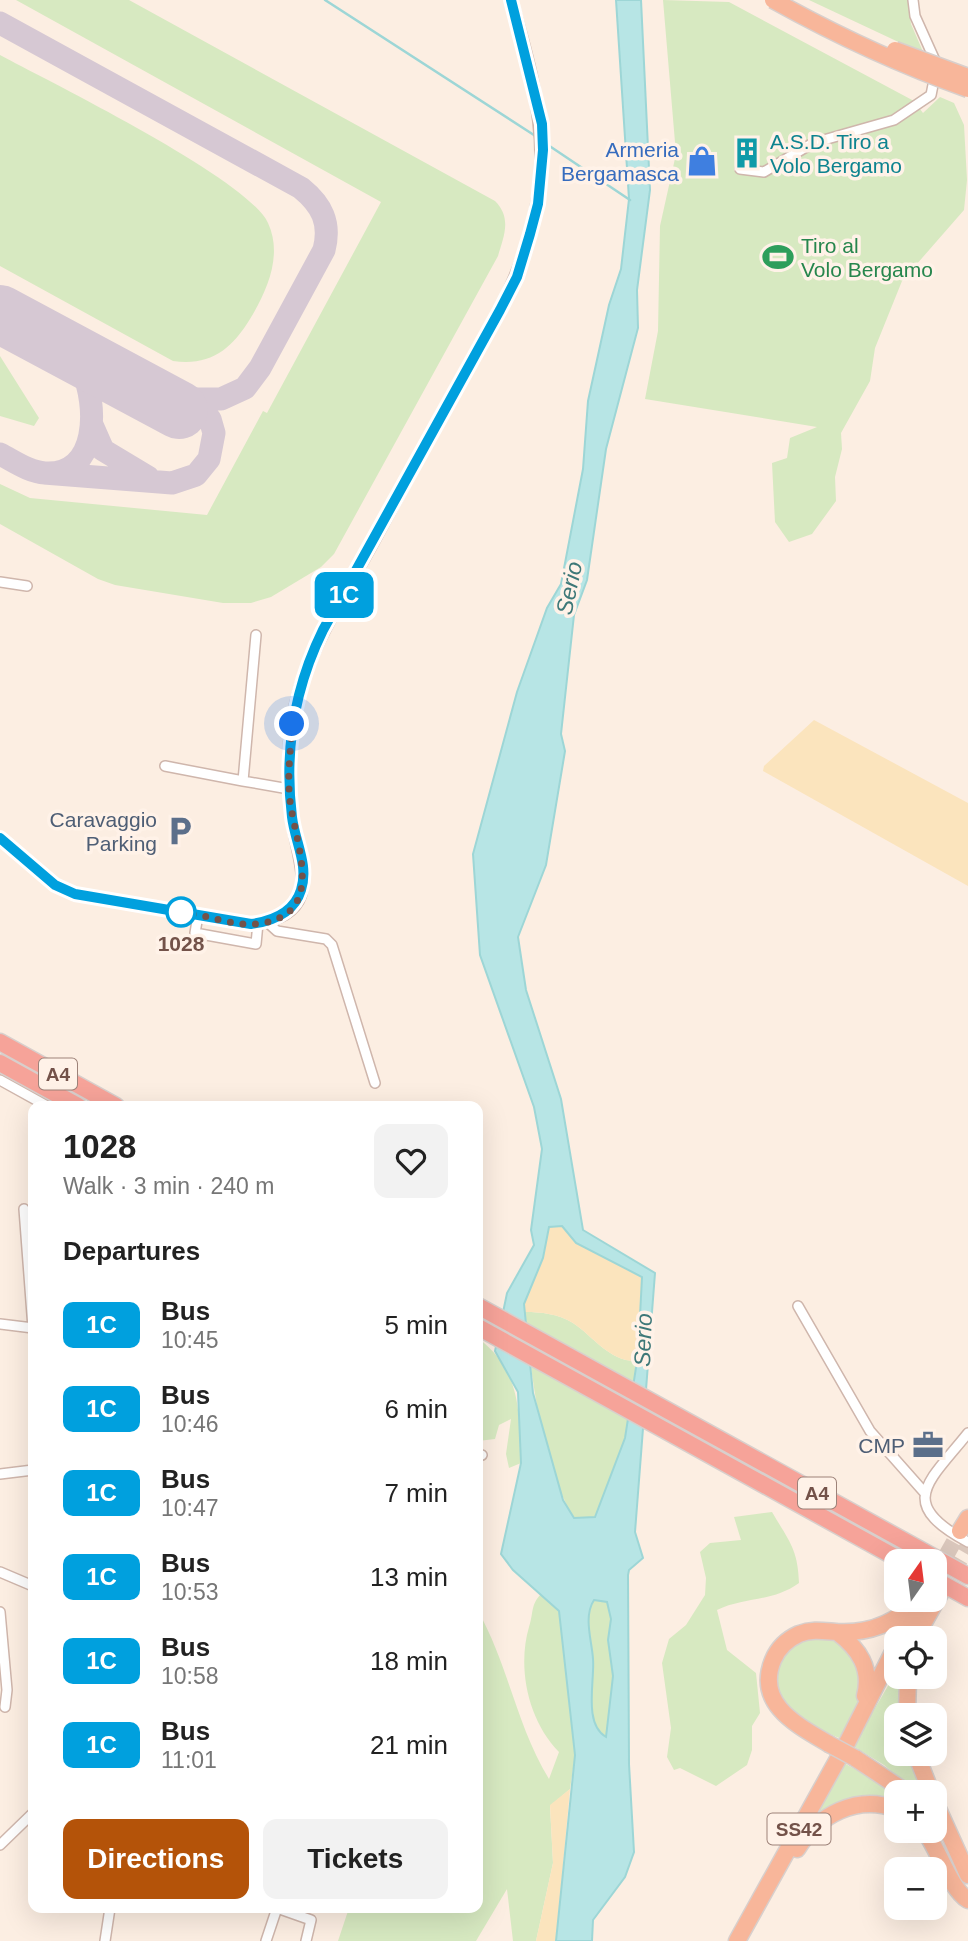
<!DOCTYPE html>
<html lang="en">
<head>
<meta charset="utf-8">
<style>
  :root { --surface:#fff; --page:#f2f2f2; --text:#222; --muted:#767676; --accent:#b45309 }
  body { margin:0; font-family:Helvetica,sans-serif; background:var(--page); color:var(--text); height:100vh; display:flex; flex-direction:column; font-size:26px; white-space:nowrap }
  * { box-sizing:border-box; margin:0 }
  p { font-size:23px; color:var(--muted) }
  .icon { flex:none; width:38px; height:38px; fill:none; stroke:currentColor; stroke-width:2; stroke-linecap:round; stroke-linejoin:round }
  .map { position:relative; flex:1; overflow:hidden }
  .sheet { position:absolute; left:28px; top:1101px; width:455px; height:812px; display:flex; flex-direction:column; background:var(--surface); border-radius:14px; box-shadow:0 7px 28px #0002 }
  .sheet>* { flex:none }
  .badge { padding:0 14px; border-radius:10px; font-size:24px; line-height:46px }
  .needle { width:46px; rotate:14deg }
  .controls { position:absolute; left:884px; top:1549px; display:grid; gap:14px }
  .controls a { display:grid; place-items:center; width:63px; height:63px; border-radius:14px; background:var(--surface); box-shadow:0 7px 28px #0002; font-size:35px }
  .you { position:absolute; width:35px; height:35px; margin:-18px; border:5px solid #fff; border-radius:50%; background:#1a73e8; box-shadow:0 0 0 10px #1a73e833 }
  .map>.badge { position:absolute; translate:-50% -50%; box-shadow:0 0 0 4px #fff }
  h2 { padding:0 35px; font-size:26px; line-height:63px }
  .round { display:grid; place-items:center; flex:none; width:74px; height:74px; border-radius:14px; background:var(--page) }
  .head { display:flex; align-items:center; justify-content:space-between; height:119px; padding:0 35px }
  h1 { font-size:33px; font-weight:700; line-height:52px }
  .button { display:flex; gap:14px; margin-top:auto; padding:14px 35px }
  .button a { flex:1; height:80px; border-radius:14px; background:var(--accent); color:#fff; font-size:28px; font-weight:700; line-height:80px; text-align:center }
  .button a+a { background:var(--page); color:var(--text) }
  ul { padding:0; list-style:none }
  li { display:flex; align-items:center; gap:21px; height:84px; padding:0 35px }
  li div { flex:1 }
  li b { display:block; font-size:26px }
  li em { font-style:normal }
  li .badge { min-width:77px; font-weight:700; text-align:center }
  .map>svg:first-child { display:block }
  .green { fill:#d7e9c1 }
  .sand { fill:#fbe4bd }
  .water { fill:#b7e5e5; stroke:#9dd6d6; stroke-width:2; fill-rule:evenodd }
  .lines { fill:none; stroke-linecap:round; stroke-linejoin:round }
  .stream { stroke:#9dd6d6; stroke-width:2.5 }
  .taxiway { stroke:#d6c8d3; stroke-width:23 }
  .runway { stroke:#d6c8d3; stroke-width:58 }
  .trunk-tunnel { stroke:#dac7bc; stroke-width:16; stroke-dasharray:16 8; stroke-linecap:butt }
  .minor-casing { stroke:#cfb6ac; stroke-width:12 }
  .tertiary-casing { stroke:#cfb6ac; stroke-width:14 }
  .trunk-casing { stroke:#d8cfcc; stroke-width:19 }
  .motorway-casing { stroke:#d8cfcc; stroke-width:19 }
  .minor { stroke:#fff; stroke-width:9 }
  .tertiary { stroke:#fff; stroke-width:10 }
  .trunk { stroke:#f8b69a; stroke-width:16 }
  .motorway { stroke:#f6a399; stroke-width:16 }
  .trunk-bridge-casing { stroke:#d8cfcc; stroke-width:19; stroke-linecap:butt }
  .trunk-bridge { stroke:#f8b69a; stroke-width:16 }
  .line-casing { stroke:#fff; stroke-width:16 }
  .line { stroke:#00a0de; stroke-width:10 }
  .walk { stroke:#735249; stroke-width:7; stroke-dasharray:0 12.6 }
  .stop-dot { fill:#fff; stroke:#00a0de; stroke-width:3.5 }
  .labels { text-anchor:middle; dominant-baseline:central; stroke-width:7; stroke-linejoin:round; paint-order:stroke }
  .shield { fill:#fff2e8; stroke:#9d8279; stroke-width:2 }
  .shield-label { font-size:19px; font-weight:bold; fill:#735249 }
  .culture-label { font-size:21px; fill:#0d838f; stroke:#fff2e8; text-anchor:start }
  .shop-label { font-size:21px; fill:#366cbe; stroke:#fff2e8; text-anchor:end }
  .leisure-label { font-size:21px; fill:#27864d; stroke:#fff2e8; text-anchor:start }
  .service-label { font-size:21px; fill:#4e5e75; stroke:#fff2e8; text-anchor:end }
  .stop-label { font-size:21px; font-weight:bold; fill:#735249; stroke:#fff2e8 }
  .water-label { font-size:23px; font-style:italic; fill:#3d7878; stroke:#fff2e8 }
</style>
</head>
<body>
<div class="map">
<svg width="968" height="1941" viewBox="0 0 968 1941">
  <rect width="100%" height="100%" fill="#fceee2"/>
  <path class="green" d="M16,0H129L495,201C512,218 504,236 498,256L334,554L321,567L271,597L251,603H223L115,585L98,579L0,524V484L30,498L207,515L263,411L267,413L381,202Z
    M663,0L729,2L914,101L923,113L940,97L954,103L964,125L967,180L964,210L902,281L875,348L870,381L841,433L842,449L835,477L836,501L812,534L789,542L775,522L772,463L787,458L790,438L817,427L645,399L658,331L660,226L676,154Z
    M809,0H908L911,24L924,54Z
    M0,55C52,83 248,179 268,223C283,255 267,291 250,319C231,350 210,366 173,361L0,266Z
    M0,356L39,418L34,426L0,416Z
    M525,1312C541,1312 559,1314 573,1323C594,1337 610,1362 637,1361L625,1438L595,1517L574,1518C541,1464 531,1374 525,1312Z
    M478,1338C522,1372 519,1412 521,1463L509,1468L506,1454L511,1419L499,1425L495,1439L478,1441Z
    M772,1512C789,1541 798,1549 799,1583C773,1602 744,1597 717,1610L727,1650L756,1673L760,1713L752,1726V1750L747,1765L716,1786L680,1768L674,1770L667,1757L671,1728L662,1663L669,1639L686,1625L705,1595L706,1578L700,1552L710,1543L741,1540L734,1517Z
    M542,1593L559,1611L575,1755L570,1789L550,1806L553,1863L536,1941H513L507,1889L476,1941H338L349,1908H478V1611C508,1664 517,1727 549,1779L559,1752C528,1720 517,1668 529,1627C534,1612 530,1605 542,1593Z
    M594,1600L607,1602L611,1619L608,1640L613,1676L607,1737C583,1725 594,1680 593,1659C592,1640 583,1617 594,1600Z
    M824,1635L843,1642L865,1680L859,1704L839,1738C822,1730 788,1716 779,1699C767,1678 782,1649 802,1639C808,1636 818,1636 824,1635Z
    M896,1672V1676L903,1677L902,1715H896V1754H910L926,1792H916L884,1765L853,1746Z
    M844,1763L896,1792V1805L809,1824Z"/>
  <path class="sand" d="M814,720L968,803V886L763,771L764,766Z
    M562,1226L576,1243L642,1277L637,1361C610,1362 594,1337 573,1323C559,1314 541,1312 525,1312L524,1304L543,1258L549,1227Z
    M570,1789L556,1941H536L553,1863L550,1805Z"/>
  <path class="water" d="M616,0H641L650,190L637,290L638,328L606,449L587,580L574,615L561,734L565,751L546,865L518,937L526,990L561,1099L583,1230L655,1273L635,1532L643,1558L629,1570L628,1575L629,1764L634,1852L625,1877L593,1920L592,1941H556L575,1755L559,1611L513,1570L501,1554L521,1463L518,1392L495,1351L507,1293L534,1245L531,1230L542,1149L534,1107L480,955L473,854L517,692L547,608L561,584L583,469L588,401L609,305L621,269L629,199ZM562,1226L576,1243L642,1277L638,1355L625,1438L595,1517L574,1518L563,1500L533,1393L524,1304L543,1258L549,1227ZM594,1600L607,1602L611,1619L608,1640L613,1676L606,1737C583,1724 595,1680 593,1659C592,1641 583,1617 594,1600Z"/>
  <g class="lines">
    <path class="stream" d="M325,0L537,137
      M545,143L630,200"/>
    <path class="taxiway" d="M0,23L301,188C322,205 331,223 324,250L260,368L245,388L221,399H184
      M92,425L103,450L148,477
      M0,454C14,461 29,472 45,473C99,476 98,405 82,370C78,362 71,356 64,349
      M44,473L172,483L196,475L209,459L214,433L210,419L195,403L159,395L88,356"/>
    <path class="runway" d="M0,314L179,410"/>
    <path class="trunk-tunnel" d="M934,1577L960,1531
      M940,1594L968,1546"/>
    <g class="minor-casing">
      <path id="minor" d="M740,169L764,172L813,143L894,120L931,95L937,65L915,16L913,0
        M0,582L27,586
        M256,635L243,781L289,789
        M165,766L243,781
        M198,915L195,933L256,944L258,923
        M267,922L277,931L326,939L332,945L375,1083
        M0,1080L47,1106
        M24,1209L33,1328
        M798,1306L870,1431L924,1492
        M0,1324L33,1328
        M968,1433C929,1482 895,1503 968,1542
        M478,1454L482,1455
        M0,1474L33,1470
        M0,1572L33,1586
        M0,1612L7,1690L5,1707
        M0,1845L33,1813
        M277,1908L311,1920L306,1941
        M105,1941L110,1908
        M266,1941L277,1908"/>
    </g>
    <g class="tertiary-casing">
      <path id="tertiary" d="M0,838L55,885L75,894L251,924C327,915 298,865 292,818C289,787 287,753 292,722C303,656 341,601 372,544C414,466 456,387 500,310C559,191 547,122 511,0"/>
    </g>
    <g class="trunk-casing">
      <path id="trunk" d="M960,1531L968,1518
        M837,1632C859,1649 872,1668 865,1696
        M901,1638L919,1605
        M915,1638L940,1594
        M907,1715L908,1676
        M829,1744C797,1725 755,1704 773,1660C778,1648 788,1639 799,1634C812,1629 823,1631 836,1632C868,1634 897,1623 918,1600
        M916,1754L931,1792
        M855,1758L906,1792
        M934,1800L968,1875
        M924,1830C939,1850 950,1889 968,1900
        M797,1849C818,1815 857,1794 896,1809
        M737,1941L848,1741L896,1646"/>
    </g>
    <g class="motorway-casing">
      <path id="motorway" d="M0,1042L116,1106
        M0,1063L78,1106
        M478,1306L968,1576
        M478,1327L902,1561
        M934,1579L968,1598"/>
    </g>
    <use href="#minor" class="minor"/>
    <use href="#tertiary" class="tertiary"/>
    <use href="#trunk" class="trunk"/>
    <use href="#motorway" class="motorway"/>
    <g class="trunk-bridge-casing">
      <path id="trunk-bridge" d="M773,0C836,35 900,65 968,89
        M895,50L968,77
        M829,1744L855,1758"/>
    </g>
    <use href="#trunk-bridge" class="trunk-bridge"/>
  </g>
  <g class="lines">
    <g class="line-casing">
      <path id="line" d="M0,838L55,885L75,894L251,924C273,921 294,913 301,890C309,865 295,842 292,817C284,752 294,689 323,630L500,310L517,277L530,234L538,204L543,150L542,124L511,0"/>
    </g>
    <use href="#line" class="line"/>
    <path class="walk" d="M181,912C205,914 231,926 256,924C334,916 290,835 289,789C288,768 291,746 292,724"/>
  </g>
  <defs>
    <g id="building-bare" transform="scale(2.415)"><path d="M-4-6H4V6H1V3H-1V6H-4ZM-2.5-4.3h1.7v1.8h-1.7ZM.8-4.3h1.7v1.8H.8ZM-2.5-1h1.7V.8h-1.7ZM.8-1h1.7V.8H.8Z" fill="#0f9aa8" stroke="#fff2e8" stroke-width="2.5" paint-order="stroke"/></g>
    <g id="shop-bare" transform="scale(2.415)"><path d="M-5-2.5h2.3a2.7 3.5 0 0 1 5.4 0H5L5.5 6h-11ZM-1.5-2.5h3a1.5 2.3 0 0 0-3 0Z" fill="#3f7fe0" stroke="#fff2e8" stroke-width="2.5" paint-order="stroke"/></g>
    <g id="stadium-bare" transform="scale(2.415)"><path d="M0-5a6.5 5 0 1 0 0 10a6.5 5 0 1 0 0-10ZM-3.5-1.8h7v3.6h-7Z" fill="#2e9e5b" stroke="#fff2e8" stroke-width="2.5" paint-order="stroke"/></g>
    <g id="parking-bare" transform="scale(2.415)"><path d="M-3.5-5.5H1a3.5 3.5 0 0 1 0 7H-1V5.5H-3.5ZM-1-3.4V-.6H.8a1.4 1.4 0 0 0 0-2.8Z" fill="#5c6f8a" stroke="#fff2e8" stroke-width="2.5" paint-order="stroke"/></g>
    <g id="office-bare" transform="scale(2.415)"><path d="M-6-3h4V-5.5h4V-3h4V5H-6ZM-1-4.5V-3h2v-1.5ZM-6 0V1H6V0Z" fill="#5c6f8a" stroke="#fff2e8" stroke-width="2.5" paint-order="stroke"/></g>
  </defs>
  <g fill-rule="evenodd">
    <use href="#building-bare" x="747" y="153"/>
    <use href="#shop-bare" x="702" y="161"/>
    <use href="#stadium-bare" x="778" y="257"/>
    <use href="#parking-bare" x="180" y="831"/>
    <use href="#office-bare" x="928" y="1445"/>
  </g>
  <circle class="stop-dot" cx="181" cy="912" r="14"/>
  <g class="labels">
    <g class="shield">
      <rect x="39" y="1058.5" width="38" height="31" rx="5"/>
      <rect x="798" y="1477.5" width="38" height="31" rx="5"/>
      <rect x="767.5" y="1813.5" width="63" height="31" rx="5"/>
    </g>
    <g class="shield-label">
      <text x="58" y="1074">A4</text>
      <text x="817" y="1493">A4</text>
      <text x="799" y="1829">SS42</text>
    </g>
    <g class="culture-label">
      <text x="770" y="141">A.S.D. Tiro a<tspan x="770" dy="24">Volo Bergamo</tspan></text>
    </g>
    <g class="shop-label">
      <text x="679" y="149">Armeria<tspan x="679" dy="24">Bergamasca</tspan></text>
    </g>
    <g class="leisure-label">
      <text x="801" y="245">Tiro al<tspan x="801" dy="24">Volo Bergamo</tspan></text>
    </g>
    <g class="service-label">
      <text x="157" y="819">Caravaggio<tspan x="157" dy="24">Parking</tspan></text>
      <text x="905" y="1445">CMP</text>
    </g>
    <g class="stop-label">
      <text x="181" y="943">1028</text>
    </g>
    <g class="water-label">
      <text transform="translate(569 588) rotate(-78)">Serio</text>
      <text transform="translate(643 1340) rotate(-88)">Serio</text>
    </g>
  </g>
</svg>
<div class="controls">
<a><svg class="needle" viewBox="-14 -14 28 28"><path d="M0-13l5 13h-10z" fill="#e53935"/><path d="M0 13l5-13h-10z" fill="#767676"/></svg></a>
<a><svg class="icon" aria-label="locate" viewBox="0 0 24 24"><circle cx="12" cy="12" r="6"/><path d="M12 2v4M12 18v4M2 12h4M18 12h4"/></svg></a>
<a><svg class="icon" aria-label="layers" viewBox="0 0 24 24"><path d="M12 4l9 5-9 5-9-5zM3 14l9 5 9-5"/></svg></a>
<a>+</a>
<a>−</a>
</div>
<div class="you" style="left:292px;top:724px"></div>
<b class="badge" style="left:344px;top:595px;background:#00a0de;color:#fff">1C</b>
<section class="sheet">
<div class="head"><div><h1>1028</h1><p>Walk · 3 min · 240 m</p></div><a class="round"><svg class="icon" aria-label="heart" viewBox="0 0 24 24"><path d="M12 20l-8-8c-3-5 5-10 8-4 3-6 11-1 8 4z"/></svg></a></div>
<h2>Departures</h2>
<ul>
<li><span class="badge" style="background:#00a0de;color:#fff">1C</span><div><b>Bus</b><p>10:45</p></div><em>5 min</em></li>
<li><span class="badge" style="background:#00a0de;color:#fff">1C</span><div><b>Bus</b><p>10:46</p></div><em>6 min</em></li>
<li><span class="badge" style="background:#00a0de;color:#fff">1C</span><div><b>Bus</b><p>10:47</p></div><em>7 min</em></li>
<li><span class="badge" style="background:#00a0de;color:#fff">1C</span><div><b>Bus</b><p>10:53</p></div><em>13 min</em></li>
<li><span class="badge" style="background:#00a0de;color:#fff">1C</span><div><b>Bus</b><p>10:58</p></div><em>18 min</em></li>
<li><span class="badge" style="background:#00a0de;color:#fff">1C</span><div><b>Bus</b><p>11:01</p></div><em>21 min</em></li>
</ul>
<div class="button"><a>Directions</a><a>Tickets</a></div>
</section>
</div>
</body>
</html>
